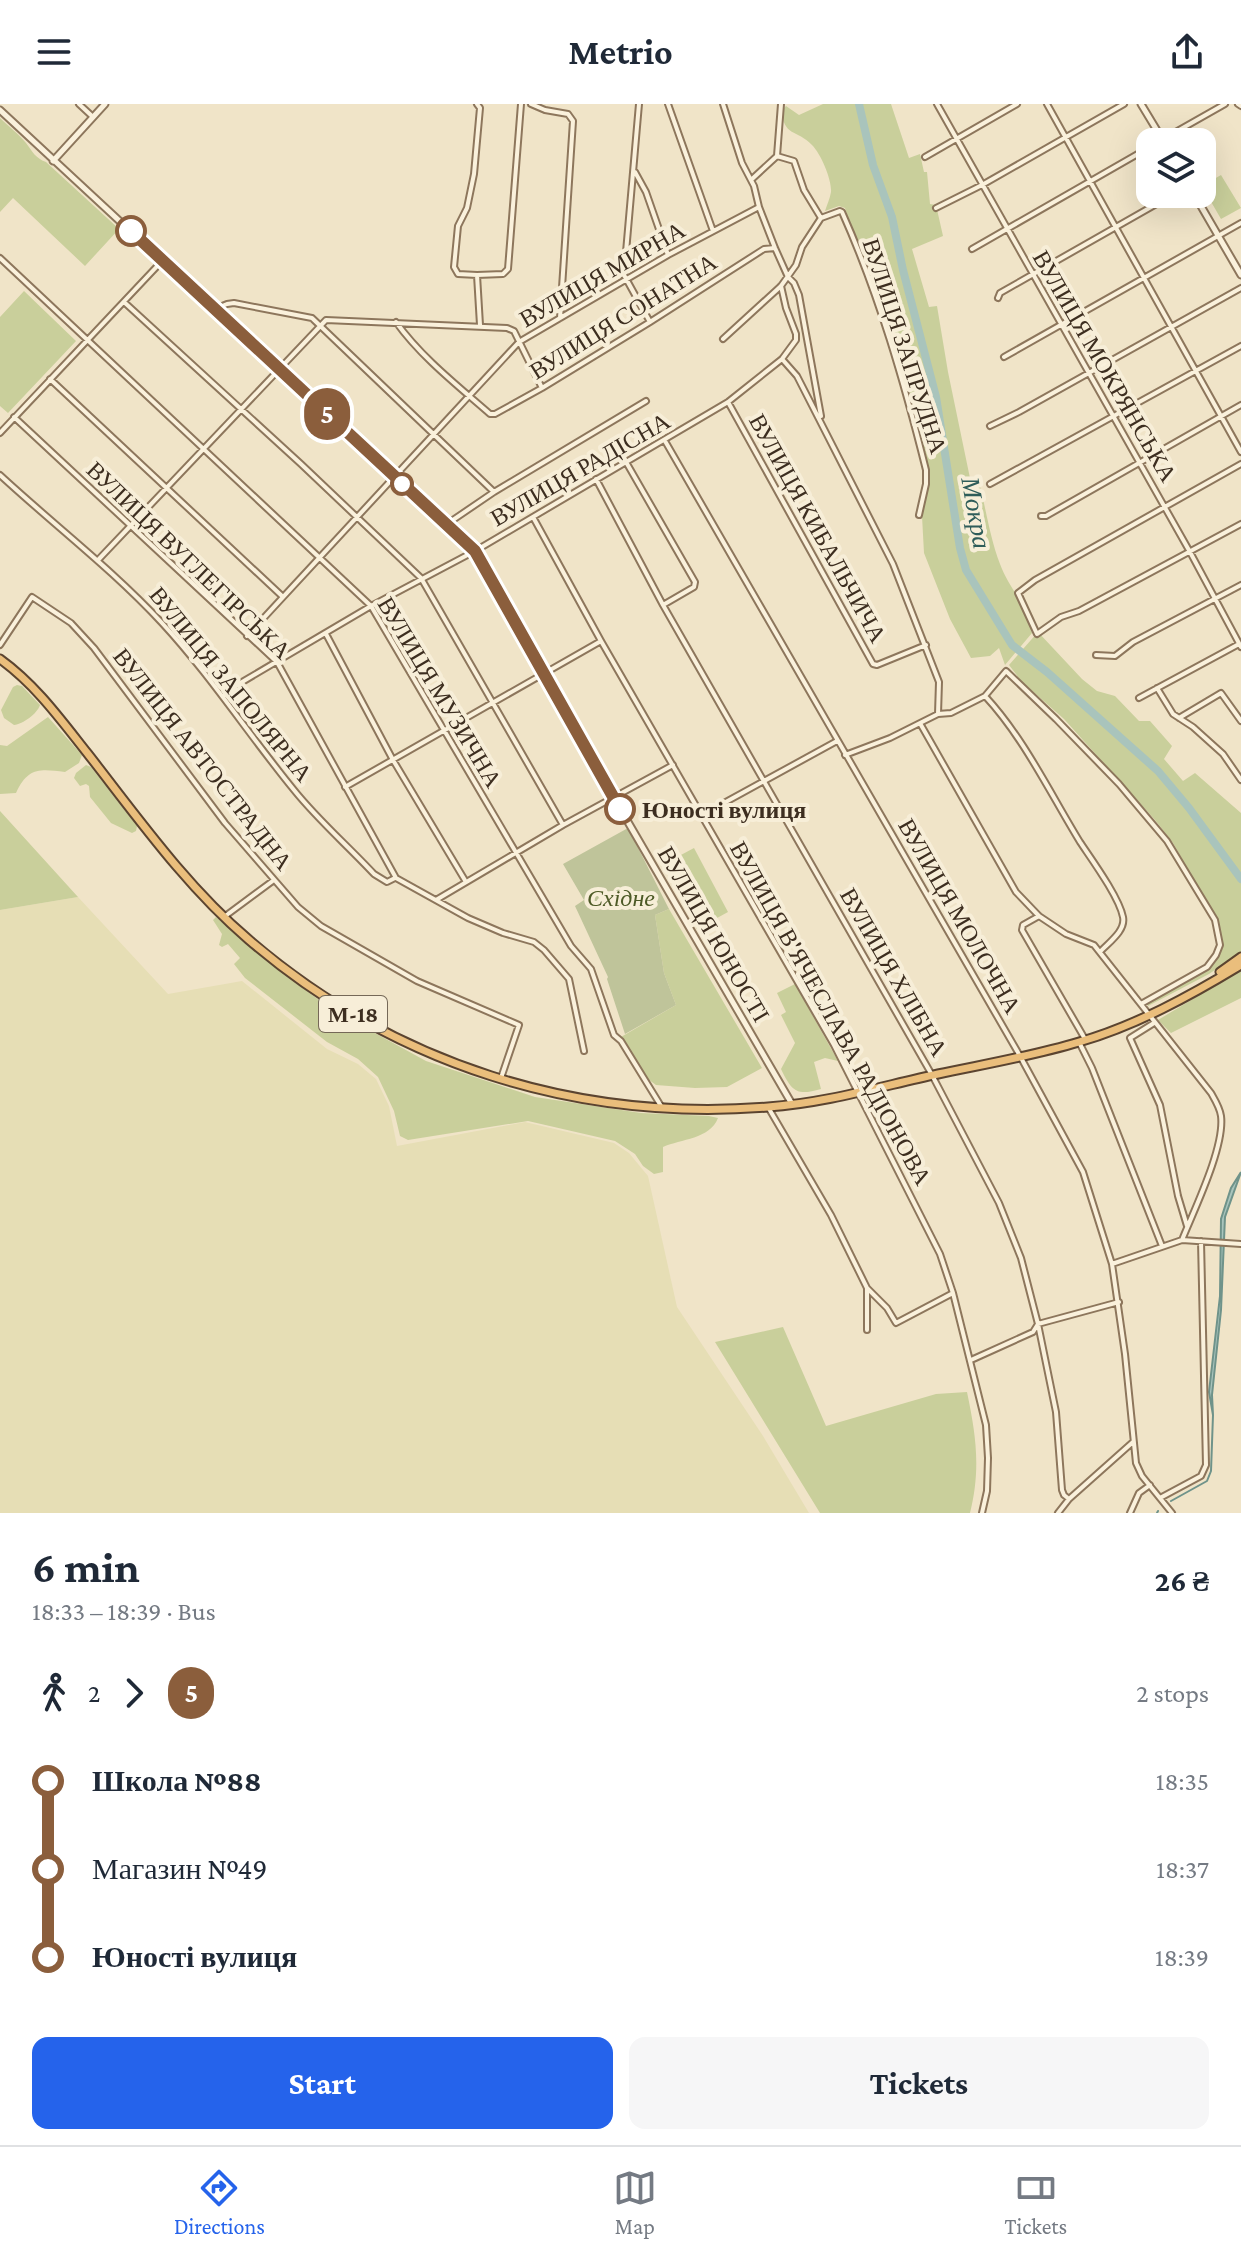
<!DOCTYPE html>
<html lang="en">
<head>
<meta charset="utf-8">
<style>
  :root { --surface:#fff; --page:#f6f6f7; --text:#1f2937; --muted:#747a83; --line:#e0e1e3; --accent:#2563eb }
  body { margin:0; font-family:"Crimson Pro",serif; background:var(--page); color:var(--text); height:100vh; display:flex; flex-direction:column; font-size:30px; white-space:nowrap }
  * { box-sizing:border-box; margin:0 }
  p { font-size:26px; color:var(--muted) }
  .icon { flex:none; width:44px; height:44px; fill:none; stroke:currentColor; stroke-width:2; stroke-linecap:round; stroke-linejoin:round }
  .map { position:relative; height:1409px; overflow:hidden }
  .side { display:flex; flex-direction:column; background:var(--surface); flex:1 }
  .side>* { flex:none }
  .badge { padding:0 16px; border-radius:26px; font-size:28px; line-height:52px }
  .controls { position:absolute; left:1136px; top:24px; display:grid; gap:16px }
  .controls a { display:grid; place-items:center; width:80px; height:80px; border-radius:16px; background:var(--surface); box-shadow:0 8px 32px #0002; font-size:40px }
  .map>.badge { position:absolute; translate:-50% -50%; box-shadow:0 0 0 4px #fff }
  .legs { display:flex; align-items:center; gap:12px; height:88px; padding:0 32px; font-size:26px }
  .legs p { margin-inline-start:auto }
  .headline { display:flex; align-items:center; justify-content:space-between; height:136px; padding:0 32px }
  h1 { font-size:44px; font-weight:700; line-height:60px }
  .action { display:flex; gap:16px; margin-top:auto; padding:16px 32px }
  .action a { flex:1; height:92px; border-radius:16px; background:var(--accent); color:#fff; font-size:32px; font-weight:700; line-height:92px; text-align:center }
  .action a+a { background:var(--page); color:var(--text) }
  ul { padding:0 32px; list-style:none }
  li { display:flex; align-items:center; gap:28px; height:88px; font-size:30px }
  li i { display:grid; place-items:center; width:12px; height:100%; margin:0 10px; background:currentColor }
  li i::after { content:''; width:20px; height:20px; margin:-10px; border:6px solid; border-radius:50%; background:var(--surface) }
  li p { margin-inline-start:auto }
  li:first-child i { background:linear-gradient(#0000 50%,currentColor 0) }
  li:last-child i { background:linear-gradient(currentColor 50%,#0000 0) }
  header { display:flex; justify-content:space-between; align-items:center; height:104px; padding:0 32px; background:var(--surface); font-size:36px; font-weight:700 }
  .tab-bar { display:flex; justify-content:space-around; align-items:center; height:112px; border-top:2px solid var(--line); background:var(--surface); font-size:22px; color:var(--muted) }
  .tab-bar a { display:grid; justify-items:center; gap:4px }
  .tab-bar .active { color:var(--accent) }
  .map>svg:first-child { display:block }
  .farmland { fill:#e6deb5 }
  .green { fill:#c9cf9b }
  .cemetery { fill:#bfc49a }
  .water { fill:#a9c4bc; stroke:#6f938a; stroke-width:2 }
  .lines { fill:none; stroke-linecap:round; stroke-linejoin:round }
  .stream { stroke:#6f938a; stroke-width:2 }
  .river { stroke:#a9c4bc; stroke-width:8 }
  .minor-casing { stroke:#8d765c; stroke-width:8 }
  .tertiary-casing { stroke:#8d765c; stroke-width:9 }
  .trunk-casing { stroke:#5b4430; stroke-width:11 }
  .minor { stroke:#faf1dc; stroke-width:4 }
  .tertiary { stroke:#faf1dc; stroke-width:5 }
  .trunk { stroke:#eabe7c; stroke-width:7 }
  .line-1-casing { stroke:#fff; stroke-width:18 }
  .line-1 { stroke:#8b5e3c; stroke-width:12 }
  .stop-1-dot { fill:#fff; stroke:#8b5e3c; stroke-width:4 }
  .labels { text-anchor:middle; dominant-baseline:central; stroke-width:8; stroke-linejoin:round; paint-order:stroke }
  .shield { fill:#f7eed8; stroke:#756857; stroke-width:2 }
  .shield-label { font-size:22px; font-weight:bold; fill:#3d2e20 }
  .street-label { font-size:24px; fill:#3d2e20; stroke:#f7eed8 }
  .stop-label { font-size:24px; font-weight:bold; fill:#3d2e20; stroke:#f7eed8; text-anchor:start }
  .park-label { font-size:24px; font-style:italic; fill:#4d5a26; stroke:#f7eed8 }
  .water-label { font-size:26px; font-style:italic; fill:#2f5d5a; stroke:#f7eed8 }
</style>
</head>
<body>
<header><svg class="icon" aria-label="menu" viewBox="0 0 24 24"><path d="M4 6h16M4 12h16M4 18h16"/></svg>Metrio<svg class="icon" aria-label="share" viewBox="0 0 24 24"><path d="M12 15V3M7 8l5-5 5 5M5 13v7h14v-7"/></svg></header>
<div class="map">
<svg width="1241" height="1409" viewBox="0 0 1241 1409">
  <rect width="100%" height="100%" fill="#f0e4c8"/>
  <path class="farmland" d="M78,793L168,890L242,877L327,945L358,960L376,975L389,1002L397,1042L525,1018L614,1039L629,1049L648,1072L677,1203L763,1332L809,1409H0V806Z"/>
  <path class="green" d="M823,0H891L909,54L920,50L924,68H927L930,100L936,101L943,132L912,145L929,203L937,202L948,268L971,379L979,378C986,405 990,434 1000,460C1009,485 1028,501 1032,529L1005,561L999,544L990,552L971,554L950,515L924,449L922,412L926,372V351L905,273L852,128L845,104L839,102L825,107C827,101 830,94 831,88C832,76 821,50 812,41C797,25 783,33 782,6L786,2L799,11Z
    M0,14C8,22 19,30 26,39C33,48 35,54 46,58L119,125L85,162L13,94L0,108Z
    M1221,71L1241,104L1221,115L1202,82Z
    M24,187L76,237L8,309L0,302V213Z
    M1038,528L1082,575L1097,587L1115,592L1139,617H1150L1172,642L1164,655L1183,677L1195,669L1241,709V848L1209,870L1148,902L1147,900L1210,863L1223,844L1218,818L1173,739L1155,716L1064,615L1022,578L1009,561Z
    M17,581L22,582L40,601C37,610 23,620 14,621L4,614L1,606L13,583Z
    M48,613L82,651L79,659L65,668C40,665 28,663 16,689L0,690V641L7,642Z
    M86,661L91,663L137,722L136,727L132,729L111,719L90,693L89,682L86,680L80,682L74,674L76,669Z
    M0,707L78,793L0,806Z
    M694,744L728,808L697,825L664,760Z
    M669,805L762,964L727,983L695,984L656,981L644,972L621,933L676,901L664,869L655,811Z
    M216,813L276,864L331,905L426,957L535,993L641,1009L709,1012L718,1014C710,1035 681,1035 663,1043V1068L654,1070L643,1062L635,1050L615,1037L528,1017L408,1036L400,1032L394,1007L378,973L358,955L327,938L245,874L234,860L240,854L228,840L222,843L219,841L222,830L213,816Z
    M1241,866V894L1171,929L1158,916Z
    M795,880L838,957L825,954L814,958L821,985C797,992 792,988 781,965L795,939L781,911L786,908L777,889Z
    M783,1223L826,1322L936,1290L967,1288C976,1331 981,1365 970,1409H820L715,1238Z"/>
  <path class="cemetery" d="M628,724L669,805L655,811L664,869L676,901L625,930L607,875L608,873L575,802L584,796L563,760Z"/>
  <path class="water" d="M1241,1068L1225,1113L1221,1206L1212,1291L1213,1311L1209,1288L1220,1192L1221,1115L1231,1084Z"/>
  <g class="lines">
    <path class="stream" d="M1171,1397L1207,1377L1211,1367L1213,1311
      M1157,1409L1158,1407"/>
    <path class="river" d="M859,0L873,61L892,113L903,166L936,293L960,444L966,466L1012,541L1047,568L1158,667L1189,704L1241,775"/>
    <g class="minor-casing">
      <path id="minor" d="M79,0L93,13
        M477,0L480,4L474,70L467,104L458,122L454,163L458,170L477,171L503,170L508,165L521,0
        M531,0L545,6L568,10L573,17L560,214
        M639,0L624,171L650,218
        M668,0L713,127
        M723,0L742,59L754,82L759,103L775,144L788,173L794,179L799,191L821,312
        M781,0L777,52L794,57L804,86L821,114
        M937,0L1190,448L1241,543
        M1047,0L1241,348
        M1238,0L1241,2
        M1158,38L1225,0
        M925,53L1017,0
        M635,68L646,88L668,151
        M751,76L777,52
        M936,104L982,81L1124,0
        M821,114L840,107L842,108C879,191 904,278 926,366V380L919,411
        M972,145L1150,43
        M0,154L371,502L571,842L591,865L614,931L621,937L661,1002
        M477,171L480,221
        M998,194L1000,189L1174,90
        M124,198L301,360L421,474L563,721
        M215,205L227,200L234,199L312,214L494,388
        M396,218C421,253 458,282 490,310H495L542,284L650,218L764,145L775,144
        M723,235L781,182L796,161L802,143L821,114
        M1004,253L1241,119
        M782,255L797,272L893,460L939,578L938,610
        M50,275L282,492
        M728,298L873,560L877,561L926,541
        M14,313L277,558L396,774L468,814L503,829L534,838L544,846L569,875L584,947
        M990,322L1019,308L1241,184
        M0,329L163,156
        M665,337L1020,952L1083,1068L1112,1160L1125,1250L1136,1359L1142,1372L1172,1409
        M626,358L695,478L694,483L663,501
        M1241,360L1035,476L1018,489L1037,530L1061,513L1079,507L1241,420
        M0,371C54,421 112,465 162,519C210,571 249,631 294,686C318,716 348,742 374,770L387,778L395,774
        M596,375L663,501L932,971L999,1099L1021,1154L1038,1220L1056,1308L1062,1386L1064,1391L1069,1395
        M990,380L1241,242
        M1041,412H1046L1241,301
        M533,413L601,537L834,941L940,1150L953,1189L986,1321L988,1354L987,1387L982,1409
        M447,420L494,388L646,297
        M99,455L326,216L507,224L514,227L542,284
        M326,530L393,656L466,778
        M247,532L519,238L668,151L759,103
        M0,541L32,493L71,519L94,544L225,719L298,803L321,822L417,877L519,921L501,974
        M1096,551L1115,552L1133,538L1241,481
        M1157,584L1173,610L1193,623L1223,650L1241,676
        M985,592C1024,634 1050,689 1080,738C1092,756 1119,793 1123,813C1126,827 1108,839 1100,848
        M223,593L237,581L371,502L475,447L728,298L782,255L796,236V230L786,204L781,182
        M1139,594L1239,540
        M1179,614L1221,589L1241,617
        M921,621L1016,788L1039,812L1066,830L1094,841L1211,989C1215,996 1220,1004 1221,1012C1225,1043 1194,1106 1182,1136
        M845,651L890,634L938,610L951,609L985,592L1006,567L1056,615L1119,680L1167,737L1215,816L1220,841L1216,851L1207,863L1141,900
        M345,683L601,537
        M702,711L837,637
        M436,796L563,721L673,661
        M1039,812L1023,821L1022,826L1085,935
        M224,813L274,776
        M1154,919L1130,934L1160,1001L1178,1092L1187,1122
        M1079,938L1092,964L1162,1142
        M768,1003L831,1111L867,1184V1226
        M1112,1160L1182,1136L1241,1140
        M867,1184L887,1204L896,1219L953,1189
        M971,1256L1033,1228L1038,1220L1119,1198
        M1160,1394L1201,1372L1206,1361L1201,1137
        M1058,1409L1069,1395L1133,1338
        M1130,1409L1139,1389L1150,1381"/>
    </g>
    <g class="tertiary-casing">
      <path id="tertiary" d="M1141,0L1164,38
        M0,6L475,447L614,694L792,1000
        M53,57L105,0
        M1194,90L1241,171"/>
    </g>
    <g class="trunk-casing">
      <path id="trunk" d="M0,555C36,581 61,616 88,650C138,714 186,782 248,835C394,961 577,1018 768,1003C826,999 882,982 938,970C985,960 1033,952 1079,938C1135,922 1190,892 1241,861
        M1220,868L1241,853"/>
    </g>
    <use href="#minor" class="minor"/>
    <use href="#tertiary" class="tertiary"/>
    <use href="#trunk" class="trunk"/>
  </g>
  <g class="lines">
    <g class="line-1-casing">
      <path id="line-1" d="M131,127L475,447L620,705"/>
    </g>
    <use href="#line-1" class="line-1"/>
  </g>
  <g class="stop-1-dot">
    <circle cx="131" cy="127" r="14"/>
    <circle cx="402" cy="380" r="10"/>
    <circle cx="620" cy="705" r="14"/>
  </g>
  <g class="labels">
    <rect class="shield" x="319" y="892" width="68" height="36" rx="6"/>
    <g class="shield-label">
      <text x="353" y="910">М-18</text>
    </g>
    <g class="street-label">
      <text transform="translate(602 170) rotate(-30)">ВУЛИЦЯ МИРНА</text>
      <text transform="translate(623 212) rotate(-32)">ВУЛИЦЯ СОНАТНА</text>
      <text transform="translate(905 242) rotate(72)">ВУЛИЦЯ ЗАПРУДНА</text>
      <text transform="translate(1105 262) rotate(60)">ВУЛИЦЯ МОКРЯНСЬКА</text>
      <text transform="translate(580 365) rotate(-30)">ВУЛИЦЯ РАДІСНА</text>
      <text transform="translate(818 424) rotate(61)">ВУЛИЦЯ КИБАЛЬЧИЧА</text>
      <text transform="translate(189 456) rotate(44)">ВУЛИЦЯ ВУГЛЕГІРСЬКА</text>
      <text transform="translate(231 580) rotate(51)">ВУЛИЦЯ ЗАПОЛЯРНА</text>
      <text transform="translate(440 588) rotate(59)">ВУЛИЦЯ МУЗИЧНА</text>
      <text transform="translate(203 655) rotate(52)">ВУЛИЦЯ АВТОСТРАДНА</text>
      <text transform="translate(960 812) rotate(60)">ВУЛИЦЯ МОЛОЧНА</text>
      <text transform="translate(714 830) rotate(60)">ВУЛИЦЯ ЮНОСТІ</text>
      <text transform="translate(894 868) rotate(60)">ВУЛИЦЯ ХЛІБНА</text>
      <text transform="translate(831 909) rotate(61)">ВУЛИЦЯ В'ЯЧЕСЛАВА РАДІОНОВА</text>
    </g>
    <g class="stop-label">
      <text x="642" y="705">Юності вулиця</text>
    </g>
    <g class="park-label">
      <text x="621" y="793">Східне</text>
    </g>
    <g class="water-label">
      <text transform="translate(976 409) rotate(80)">Мокра</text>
    </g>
  </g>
</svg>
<div class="controls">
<a><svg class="icon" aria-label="layers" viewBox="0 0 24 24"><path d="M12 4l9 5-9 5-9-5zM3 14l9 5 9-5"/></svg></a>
</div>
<b class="badge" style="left:327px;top:310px;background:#8b5e3c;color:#fff">5</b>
</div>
<section class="side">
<div class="headline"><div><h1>6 min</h1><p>18:33 – 18:39 · Bus</p></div><b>26 ₴</b></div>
<div class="legs"><svg class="icon" aria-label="walk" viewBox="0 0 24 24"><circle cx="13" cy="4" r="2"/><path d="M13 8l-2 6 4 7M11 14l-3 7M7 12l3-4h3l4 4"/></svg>2<svg class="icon" aria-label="forward" viewBox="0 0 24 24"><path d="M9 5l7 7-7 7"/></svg><b class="badge" style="background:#8b5e3c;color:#fff">5</b><p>2 stops</p></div>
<ul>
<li><i style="color:#8b5e3c"></i><b>Школа №88</b><p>18:35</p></li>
<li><i style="color:#8b5e3c"></i><span>Магазин №49</span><p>18:37</p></li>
<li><i style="color:#8b5e3c"></i><b>Юності вулиця</b><p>18:39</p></li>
</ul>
<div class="action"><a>Start</a><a>Tickets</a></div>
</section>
<nav class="tab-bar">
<a class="active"><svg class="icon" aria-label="directions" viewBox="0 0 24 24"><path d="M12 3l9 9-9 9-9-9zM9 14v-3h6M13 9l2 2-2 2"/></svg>Directions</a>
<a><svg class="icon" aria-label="map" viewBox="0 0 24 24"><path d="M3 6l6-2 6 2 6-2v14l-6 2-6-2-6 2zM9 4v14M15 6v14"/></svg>Map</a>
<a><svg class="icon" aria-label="tickets" viewBox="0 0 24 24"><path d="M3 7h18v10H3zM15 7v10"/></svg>Tickets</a>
</nav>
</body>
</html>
